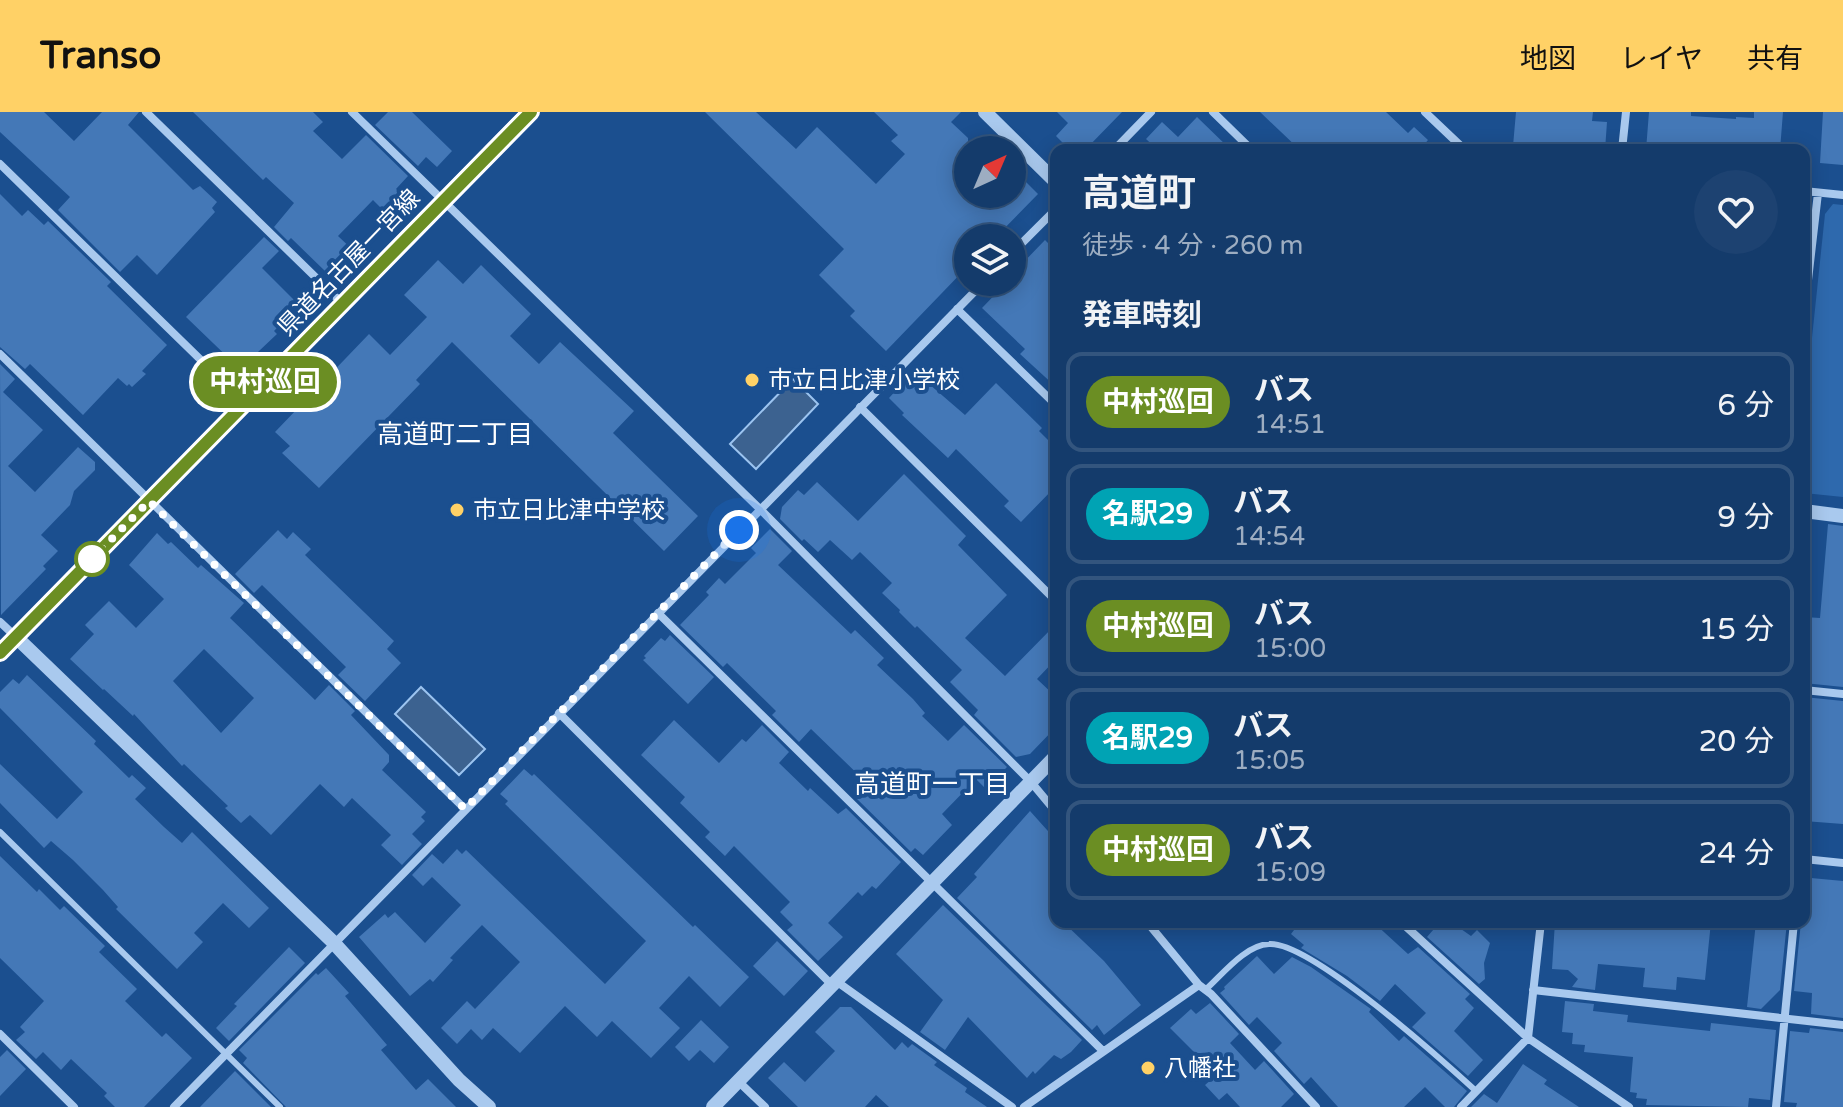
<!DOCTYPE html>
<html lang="ja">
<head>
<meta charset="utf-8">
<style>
  :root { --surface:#143b6b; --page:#1d4271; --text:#f1f3f6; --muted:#9dadc1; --line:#33557e; --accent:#ffd166 }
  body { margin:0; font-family:"Varela Round","Noto Sans JP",sans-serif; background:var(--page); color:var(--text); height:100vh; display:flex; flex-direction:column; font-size:30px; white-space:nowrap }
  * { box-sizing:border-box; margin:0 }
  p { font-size:26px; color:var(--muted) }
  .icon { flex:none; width:44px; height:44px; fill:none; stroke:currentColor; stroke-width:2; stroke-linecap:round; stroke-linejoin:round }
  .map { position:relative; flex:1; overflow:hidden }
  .side { position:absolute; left:1050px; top:32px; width:760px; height:784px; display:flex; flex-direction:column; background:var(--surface); border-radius:16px; box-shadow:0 4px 20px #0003,0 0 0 2px var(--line) }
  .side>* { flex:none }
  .badge { padding:0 16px; border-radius:26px; font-size:28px; line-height:52px }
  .needle { width:52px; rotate:44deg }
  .fabs { position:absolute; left:954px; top:24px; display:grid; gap:16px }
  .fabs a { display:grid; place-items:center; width:72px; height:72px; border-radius:50%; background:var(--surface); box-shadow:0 4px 20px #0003,0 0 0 2px var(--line); font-size:40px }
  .you { position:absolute; width:40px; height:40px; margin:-20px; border:6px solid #fff; border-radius:50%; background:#1a73e8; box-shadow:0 0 0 12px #1a73e833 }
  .map>.badge { position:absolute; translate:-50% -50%; box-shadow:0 0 0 4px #fff }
  h2 { padding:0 32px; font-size:30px; line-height:72px }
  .round { display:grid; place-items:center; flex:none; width:84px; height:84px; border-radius:42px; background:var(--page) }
  .head { display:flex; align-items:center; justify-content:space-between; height:136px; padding:0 32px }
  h1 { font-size:38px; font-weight:700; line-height:60px }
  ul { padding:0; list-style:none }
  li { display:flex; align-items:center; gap:24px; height:100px; margin:0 16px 12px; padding:0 16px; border:4px solid var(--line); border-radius:16px }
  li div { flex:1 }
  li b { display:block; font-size:30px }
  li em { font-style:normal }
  li .badge { min-width:88px; font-weight:700; text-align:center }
  header { display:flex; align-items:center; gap:48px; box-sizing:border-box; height:112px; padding:0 40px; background:var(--accent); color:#111 }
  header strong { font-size:38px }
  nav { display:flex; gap:44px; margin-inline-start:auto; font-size:28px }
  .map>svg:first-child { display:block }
  .green { fill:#2e69ad }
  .water { fill:#3c6290; stroke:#9cc4f0; stroke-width:2 }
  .building { fill:#4478b7; fill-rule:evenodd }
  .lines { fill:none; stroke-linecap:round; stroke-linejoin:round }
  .service { stroke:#a9c9ee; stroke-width:6 }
  .minor { stroke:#a9c9ee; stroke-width:8 }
  .tertiary { stroke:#a9c9ee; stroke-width:14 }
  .secondary { stroke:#d6e6fa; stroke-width:16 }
  .line-casing { stroke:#fff; stroke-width:18 }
  .line { stroke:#6b8e23; stroke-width:12 }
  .walk { stroke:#fff; stroke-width:8; stroke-dasharray:0 14.4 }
  .poi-dot { fill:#ffd166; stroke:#1b4f8f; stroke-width:3 }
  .stop-dot { fill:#fff; stroke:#6b8e23; stroke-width:4 }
  .labels { text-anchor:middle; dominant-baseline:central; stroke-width:8; stroke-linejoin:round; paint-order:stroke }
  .street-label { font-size:24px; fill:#fff; stroke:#1b4f8f }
  .poi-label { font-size:24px; fill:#fff; stroke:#1b4f8f; text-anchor:start }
  .neighbourhood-label { font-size:26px; fill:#fff; stroke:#1b4f8f }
</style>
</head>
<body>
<header>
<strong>Transo</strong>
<nav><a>地図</a><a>レイヤ</a><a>共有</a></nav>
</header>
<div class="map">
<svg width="1843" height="995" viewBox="0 0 1843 995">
  <rect width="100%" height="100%" fill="#1b4f8f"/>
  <path class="green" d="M1833,92L1843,93V385L1804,381V302L1825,102Z"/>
  <path class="water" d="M793,267L818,292L756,357L730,332Z
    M421,575L485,637L459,663L395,602Z"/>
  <path class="building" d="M0,0H44L74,29L102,0H139L128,13L193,78L200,74L217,90L212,96L215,100L157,163L137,143L120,160L58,98L70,85L0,20Z
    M193,0H313L323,10L313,19L342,47L366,23L408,64L396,77L404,84L387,102L373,88L338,124L355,140L337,158L332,154L326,160L291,126L288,129L274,115L294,91L266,65L263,68Z
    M388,0H412L452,39L437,55L426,45L418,54L375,13Z
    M705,0H756L796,37L817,15L876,72L905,42L891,29L898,23L874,0H961L951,10L968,26V82H1012V72L1020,64L1038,82L995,126H968V154L886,239L850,204L855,199L819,163L844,137Z
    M1057,0H1122L1085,38H1070L1056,24L1068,11Z
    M1260,0H1386L1408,21L1414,15L1428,28L1422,35L1425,38H1300Z
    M1516,0H1593L1592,9L1607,10L1605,38L1513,34Z
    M1649,0H1691V4L1736,7V5L1754,6V0H1783L1780,38H1646Z
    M1823,0H1843V53L1820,51Z
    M1197,5L1231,38H1158L1146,27L1162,10L1178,25Z
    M0,82L22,104L28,98L44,113L48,109L111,170L107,174L167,233L142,259L146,262L132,275L129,272L127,274L118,266L83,303L30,252L25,257L0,235Z
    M264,125L279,139L262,156L299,193L274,219L277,222L240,257L186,205Z
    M1045,128L1056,139V275L1020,242L1025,237L982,196L1007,170H1012V165L1018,156Z
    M438,148L463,172L481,153L531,202L510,224L539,252L560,230L634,299L613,321L698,404L664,439L452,230L416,268L420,272L319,376L282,341L290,334L275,320L369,222L390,243L427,205L404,183Z
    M0,252L15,267L3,280L43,318L8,354L35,380L78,335L95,350V358L74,379L70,393L41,423L58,439L43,454L46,457L1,503Z
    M914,259L965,303L996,271L1042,316L1039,319L1056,336V374L1021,410L1004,394L1009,389L956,337L948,346L902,303L904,301L889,286Z
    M904,362L966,424L958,433L1007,483L965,526L1005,564L1056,512V547L1037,567L1056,585V615L1030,642L1016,645L974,603L978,598L950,570L962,558L917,514L915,516L899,500L900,498L882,481L892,471L860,440L852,448L830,428L818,440L804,427L802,429L780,407L782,395L798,378L804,383L817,370L858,409Z
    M1828,412L1843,414V575L1804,571V505L1820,506Z
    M770,417L792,439L778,453L851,522L855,518L884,546L877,553L913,587L925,601L922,604L948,629L964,613L1007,655L986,677L976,667L942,702L952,713L923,743L915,736L911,740L856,686L868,672L811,617L799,630L772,603L776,599L727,551L723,555L680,513L709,483L706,480L719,466L725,472L756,441L751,436Z
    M278,418L287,427L293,420L311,437L305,443L394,529L387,537L401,551L365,589L338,563L346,555L262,473L254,481L235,462Z
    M157,421L168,432L171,430L198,456L201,453L244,491L230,506L315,588L329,573L355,599L351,603L389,643V650L382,658L426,700L421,705L425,709L412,722L422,732L402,753L381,733L391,723L352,686L344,695L320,672L271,723L250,703L241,711L225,696L228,694L184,652L182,654L134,602L133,604L104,577L103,578L70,547L94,522L85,513L109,489L136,516L164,487L129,453ZM204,537L254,586L221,621L173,569Z
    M670,523L714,565L688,592L643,548L646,546L644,544L661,526L665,529Z
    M27,563L96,629L94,632L129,666L132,663L146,676L135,687L164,715L182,731L192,720L269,796L249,816L223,791L194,821L203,830L177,857L116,797L118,795L103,778L73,748L51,729L44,736L0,691V652L57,707L83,680L0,596V580L13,567L19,572Z
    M1804,585L1843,589V712L1804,709Z
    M674,608L719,651L742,627L746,630L762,613L789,640L779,651L808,679L810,676L838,702L846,696L901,750L876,777L872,774L862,784L858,780L828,811L843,825L818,849L787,818L793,813L780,800L790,790L734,734L725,744L705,725L710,720L680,691L685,685L641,643Z
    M524,657L532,664L534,662L693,815L695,813L749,865L720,895L689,864L659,896L680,916L651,946L612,909L597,925L565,894L520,941L493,916L482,928L471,917L457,932L441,916L467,889L475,897L520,850L482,813L450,846L453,848L433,870L430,867L410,884L359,825L385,802L388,806L395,800L425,831L461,793L432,765L423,774L412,763L432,742L443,752L457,737L462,742L466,738L605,872L646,829L505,692L508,689L500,682Z
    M1030,699L1056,728V810H1063L1104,849L1141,893L1104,923L1097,913L1092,918L957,786L977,765L974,762Z
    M0,744L37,780L39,777L60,798L64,794L105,834L99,840L137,877L125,889L162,925L166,921L192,946L144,995H115L104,984L107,981L71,947L61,958L43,940L36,947L16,928L25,920L20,915L44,889L0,846Z
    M1811,766L1843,769V906L1811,902L1812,881L1794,879L1801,810H1804L1805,797H1808Z
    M943,793L1082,928L1071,940L1061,947L1054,943L1035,962L1033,959L1027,966L968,905L945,938L920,920L943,888L896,842Z
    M1300,810H1373L1408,842L1418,835L1470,882L1465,887L1474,896L1454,919L1483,948L1468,964L1412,915L1426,901L1395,872L1380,889L1347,864L1301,836L1304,833L1291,822Z
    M1440,810H1451L1471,824L1477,818L1490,831L1484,851L1485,867L1479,872L1427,825Z
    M1555,810H1711L1705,868L1677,865L1676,878L1643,875L1645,856L1598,852L1595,878L1572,875L1578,867L1568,858L1552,857Z
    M1756,810H1787L1780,878L1761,897L1747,895Z
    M777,829L808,859L784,884L753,854Z
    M289,835L305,851L229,929L216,916L237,894L234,892Z
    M1257,844L1274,862L1292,845L1311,855L1371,897L1369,900L1399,929L1404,924L1467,979L1454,995H1445L1425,975L1404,995H1338L1311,965L1304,972L1274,939L1282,931L1257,905L1249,913L1220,881L1225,877L1224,875Z
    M326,856L349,881L345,884L387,933L381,938L416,978L428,967L456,995H286L243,951L247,946L239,938L316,861L318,863Z
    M1565,889L1594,892L1593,899L1628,903L1627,910L1710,919L1711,911L1776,918L1770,988L1749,986L1748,995L1646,993L1647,987L1636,986L1637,981L1630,980L1633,945L1584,940L1585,933L1572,932L1573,921L1562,920Z
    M1210,891L1239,922L1230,931L1255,958L1264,949L1294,982L1281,995H1240L1227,981L1219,988L1205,973L1212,967L1191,944L1195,941L1170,916L1191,897L1196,902Z
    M840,895H851L895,938L902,930L908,936L912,932L937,950L934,953L967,976L965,980L987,995H889L876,983L865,995H798L768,966L784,950L805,970L835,939L815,920Z
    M701,908L729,935L714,951L700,938L689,949L675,935Z
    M1810,916L1843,920V995H1796L1797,991L1784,990L1790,919L1809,921Z
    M7,938L26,957L0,984V945Z
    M1523,952L1547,968L1544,972L1579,995H1471L1484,982L1497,991Z
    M235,959L271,995H200Z"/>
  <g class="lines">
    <path class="service" d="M0,720L280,995
      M1205,878C1222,863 1245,833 1269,832C1310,829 1442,948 1476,979"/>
    <path class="minor" d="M146,0L343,192
      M352,0L760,397L1031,670L1056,700
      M1213,0L1252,38
      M1425,0L1465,38
      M1114,38L1151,0
      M1622,38L1626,0
      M0,52L245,291
      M1804,79L1843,83
      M1012,141L1056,97
      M957,197L1056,293
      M1804,203L1818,81
      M0,242L465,697
      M860,295L1056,489
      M658,501L1103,939
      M0,510L16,525
      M1804,578L1843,582
      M559,601L832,873
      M1804,747L1843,751
      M1147,810L1199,873L1211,882L1316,995
      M1401,810L1528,926L1629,995
      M836,869L1012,995
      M1533,878L1843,913
      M0,922L74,995
      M738,969L765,995
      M174,995L984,170
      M1024,995L1199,873
      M1461,995L1528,926L1541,810
      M1776,995L1794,810"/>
    <path class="tertiary" d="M985,0L1056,70
      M1804,399L1843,404
      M16,525L333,830L459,968L489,995
      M713,995L1056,644"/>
    <path class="secondary" d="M0,541L530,0"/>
  </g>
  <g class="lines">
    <g class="line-casing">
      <path id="line" d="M0,541L531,0"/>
    </g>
    <use href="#line" class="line"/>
    <path class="walk" d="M92,447L149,389L465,697L739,418"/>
  </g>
  <g class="poi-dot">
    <circle cx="752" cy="268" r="8"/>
    <circle cx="457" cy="398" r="8"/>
    <circle cx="1148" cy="956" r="8"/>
  </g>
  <circle class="stop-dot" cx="92" cy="447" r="16"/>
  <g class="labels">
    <g class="street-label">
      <text transform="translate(349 151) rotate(-46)">県道名古屋一宮線</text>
    </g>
    <g class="poi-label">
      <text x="768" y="268">市立日比津小学校</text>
      <text x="473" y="398">市立日比津中学校</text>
      <text x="1164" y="956">八幡社</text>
    </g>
    <g class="neighbourhood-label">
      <text x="455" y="322">高道町二丁目</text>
      <text x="932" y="672">高道町一丁目</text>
    </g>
  </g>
</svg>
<div class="fabs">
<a><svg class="needle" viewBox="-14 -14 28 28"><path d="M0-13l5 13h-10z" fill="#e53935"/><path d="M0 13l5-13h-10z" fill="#9dadc1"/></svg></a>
<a><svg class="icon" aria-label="layers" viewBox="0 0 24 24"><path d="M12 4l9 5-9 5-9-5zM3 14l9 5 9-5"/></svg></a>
</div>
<div class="you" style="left:739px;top:418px"></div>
<b class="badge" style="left:265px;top:270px;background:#6b8e23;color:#fff">中村巡回</b>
<section class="side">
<div class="head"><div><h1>高道町</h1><p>徒歩 · 4 分 · 260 m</p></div><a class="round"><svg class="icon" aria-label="heart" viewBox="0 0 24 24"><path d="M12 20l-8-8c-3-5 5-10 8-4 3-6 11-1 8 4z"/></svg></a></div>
<h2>発車時刻</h2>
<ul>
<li><span class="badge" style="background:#6b8e23;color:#fff">中村巡回</span><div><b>バス</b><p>14:51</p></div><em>6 分</em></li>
<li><span class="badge" style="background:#00a3b4;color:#fff">名駅29</span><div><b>バス</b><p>14:54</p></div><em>9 分</em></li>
<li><span class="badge" style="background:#6b8e23;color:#fff">中村巡回</span><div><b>バス</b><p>15:00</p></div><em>15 分</em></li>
<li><span class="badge" style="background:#00a3b4;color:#fff">名駅29</span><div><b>バス</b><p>15:05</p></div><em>20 分</em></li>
<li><span class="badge" style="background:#6b8e23;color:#fff">中村巡回</span><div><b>バス</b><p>15:09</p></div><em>24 分</em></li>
</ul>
</section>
</div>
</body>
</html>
